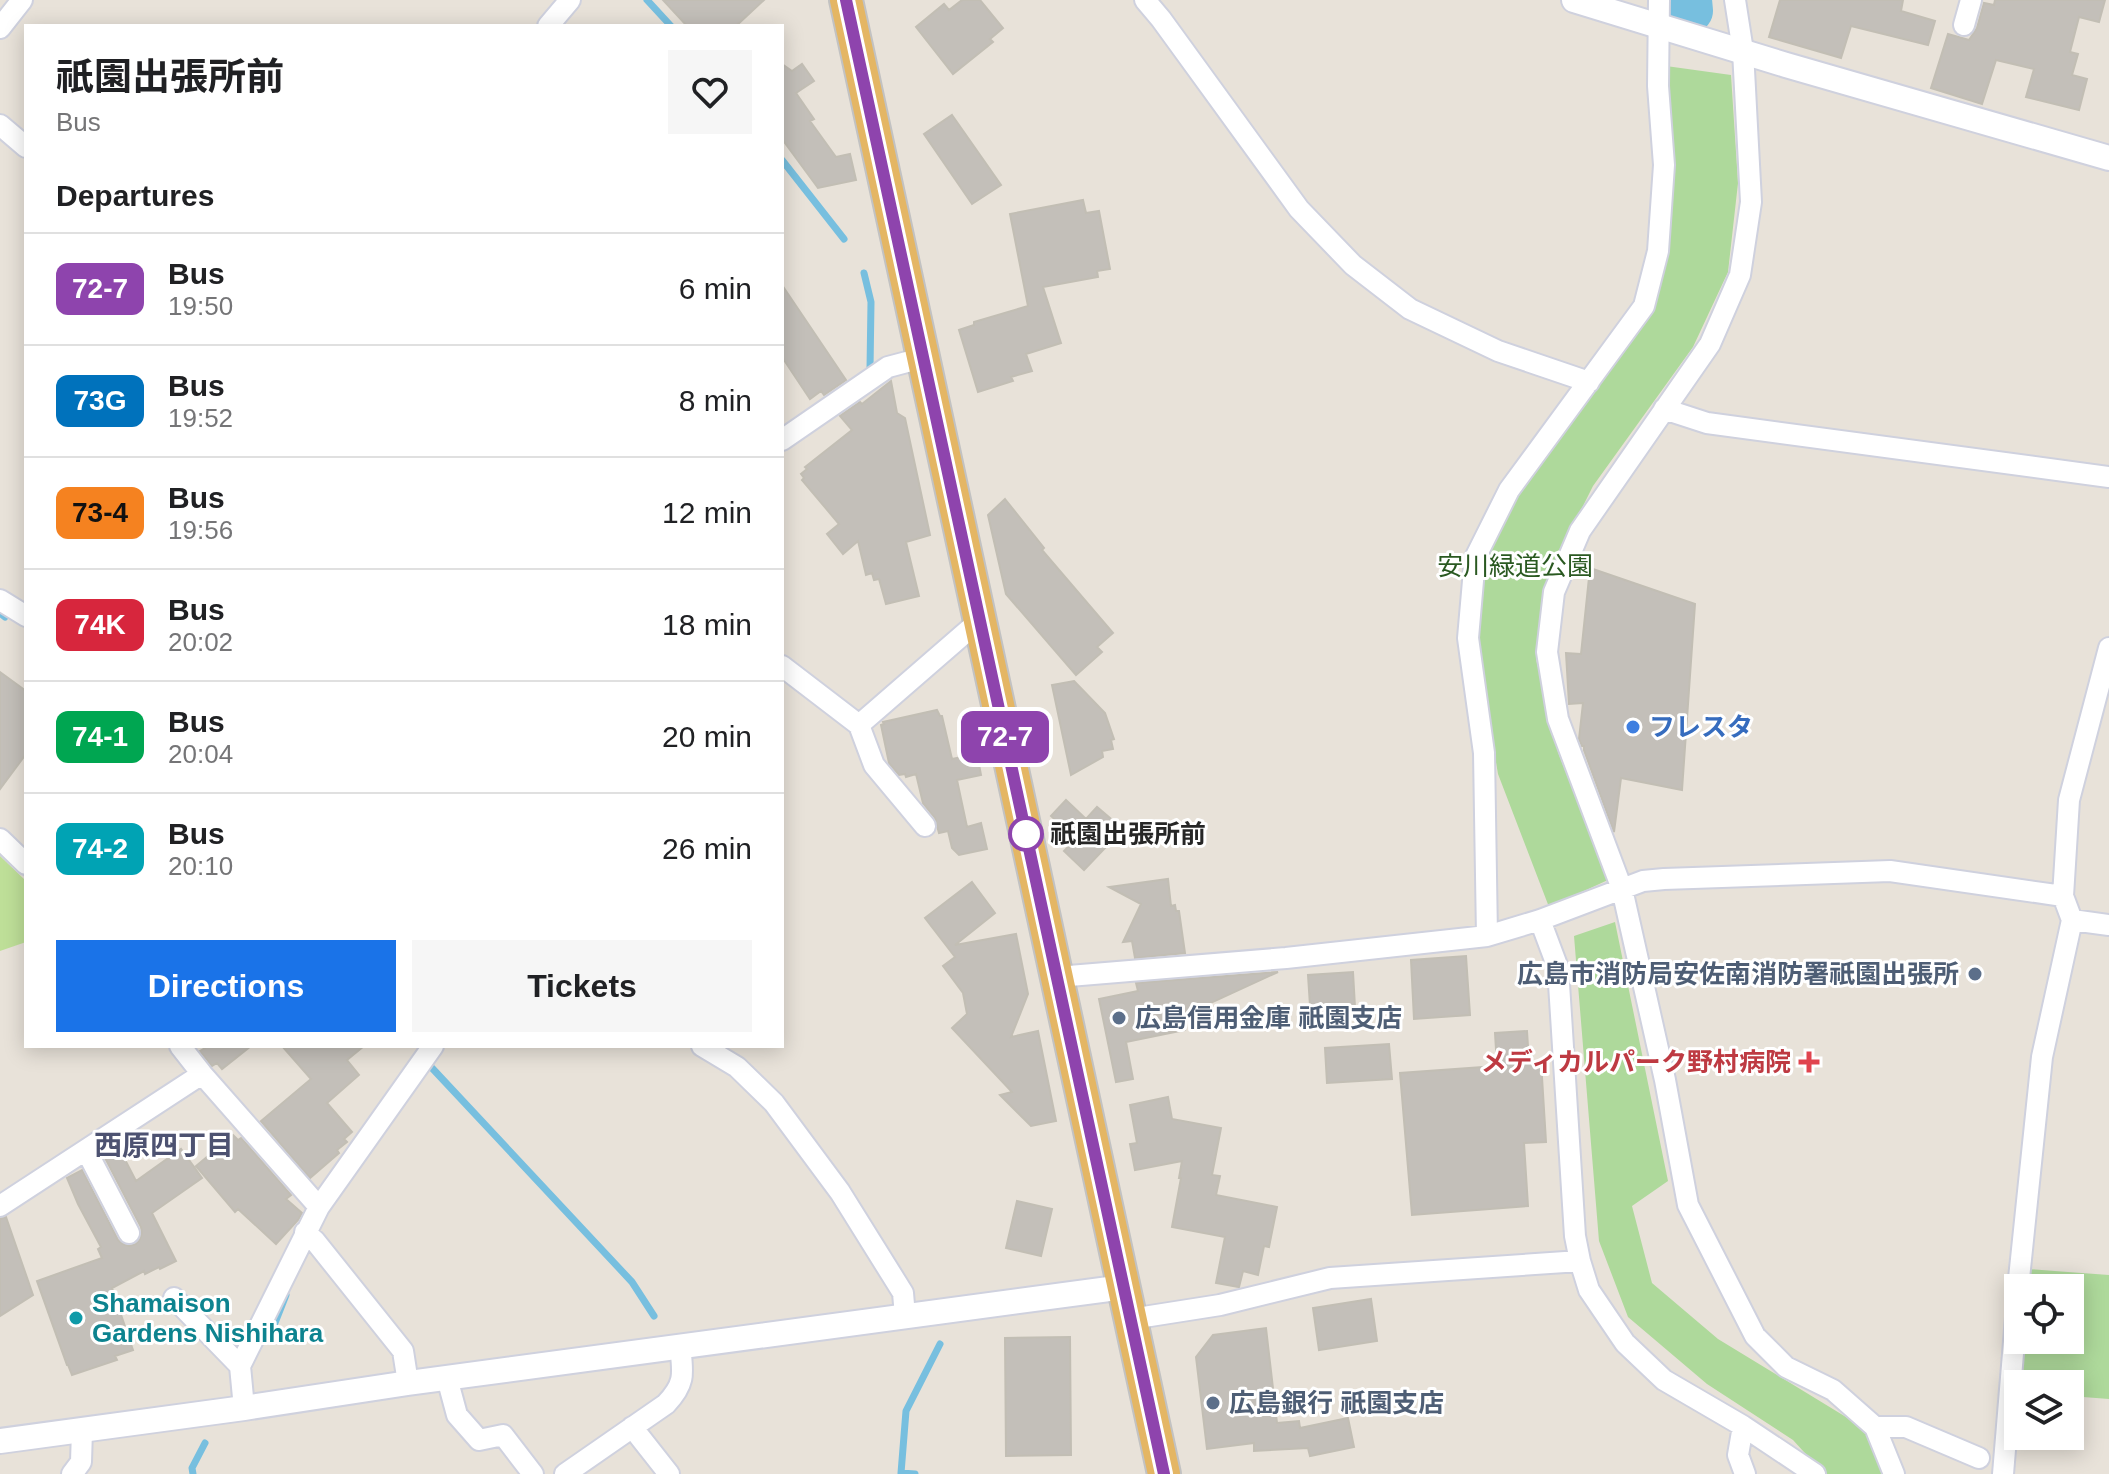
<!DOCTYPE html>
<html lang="en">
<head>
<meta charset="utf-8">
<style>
  :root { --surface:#fff; --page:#f6f6f6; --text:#202124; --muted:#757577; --line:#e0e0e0; --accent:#1a73e8 }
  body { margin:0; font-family:Helvetica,"Noto Sans JP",sans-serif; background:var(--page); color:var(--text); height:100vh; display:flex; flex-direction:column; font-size:30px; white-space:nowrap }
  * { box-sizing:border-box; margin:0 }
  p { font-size:26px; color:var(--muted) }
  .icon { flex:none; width:44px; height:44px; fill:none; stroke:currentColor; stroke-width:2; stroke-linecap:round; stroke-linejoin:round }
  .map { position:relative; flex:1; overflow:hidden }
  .side { position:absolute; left:24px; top:24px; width:760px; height:1024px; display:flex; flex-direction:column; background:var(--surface); border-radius:0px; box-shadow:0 4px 20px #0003 }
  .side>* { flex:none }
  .badge { padding:0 16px; border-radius:12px; font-size:28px; line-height:52px }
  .controls { position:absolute; left:2004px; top:1274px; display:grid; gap:16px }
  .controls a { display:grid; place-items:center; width:80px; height:80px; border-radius:0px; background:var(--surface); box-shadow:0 4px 20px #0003; font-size:40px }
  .map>.badge { position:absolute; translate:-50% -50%; box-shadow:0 0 0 4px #fff }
  h2 { padding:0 32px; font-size:30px; line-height:72px }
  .round { display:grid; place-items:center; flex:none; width:84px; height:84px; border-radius:0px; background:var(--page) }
  .head { display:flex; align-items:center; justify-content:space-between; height:136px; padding:0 32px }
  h1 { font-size:38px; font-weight:700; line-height:60px }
  .action { display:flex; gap:16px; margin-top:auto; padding:16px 32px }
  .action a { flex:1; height:92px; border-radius:0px; background:var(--accent); color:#fff; font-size:32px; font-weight:700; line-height:92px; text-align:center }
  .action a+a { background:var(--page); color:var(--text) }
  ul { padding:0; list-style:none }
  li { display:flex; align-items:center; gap:24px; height:112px; padding:0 32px; border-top:2px solid var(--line) }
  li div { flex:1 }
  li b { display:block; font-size:30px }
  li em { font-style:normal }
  li .badge { min-width:88px; font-weight:700; text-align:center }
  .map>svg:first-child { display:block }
  .green { fill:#aed99b }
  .pitch { fill:#bedf98 }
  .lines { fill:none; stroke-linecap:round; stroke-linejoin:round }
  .stream { stroke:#77bfdf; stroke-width:7 }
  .river { stroke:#77bfdf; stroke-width:44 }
  .building { fill:#c3bfb9; stroke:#c2beb4; stroke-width:2 }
  .minor-casing { stroke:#cfd1de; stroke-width:24 }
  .tertiary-casing { stroke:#cfd1de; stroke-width:28 }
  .trunk-casing { stroke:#c2c2c2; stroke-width:36 }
  .minor { stroke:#fff; stroke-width:20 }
  .tertiary { stroke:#fff; stroke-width:24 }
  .trunk { stroke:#e4b664; stroke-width:32 }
  .line-casing { stroke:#fff; stroke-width:18 }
  .line { stroke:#8e44ad; stroke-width:12 }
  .shop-dot { fill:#3f7fe0; stroke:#fff; stroke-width:3 }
  .stop-dot { fill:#fff; stroke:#8e44ad; stroke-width:4 }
  .service-dot { fill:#5c6f8a; stroke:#fff; stroke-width:3 }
  .health-dot { fill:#e0444e; stroke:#fff; stroke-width:3 }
  .culture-dot { fill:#0f9aa8; stroke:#fff; stroke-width:3 }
  .labels { text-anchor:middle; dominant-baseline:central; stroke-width:6; stroke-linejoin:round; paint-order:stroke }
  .park-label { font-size:26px; fill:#2a5921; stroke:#fff }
  .shop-label { font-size:26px; font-weight:bold; fill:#366cbe; stroke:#fff; text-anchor:start }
  .stop-label { font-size:26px; font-weight:bold; fill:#262626; stroke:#fff; text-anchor:start }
  .service-label { font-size:26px; font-weight:bold; fill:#4e5e75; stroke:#fff; text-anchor:start }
  .health-label { font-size:26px; font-weight:bold; fill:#be3a42; stroke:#fff; text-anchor:end }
  .culture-label { font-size:26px; font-weight:bold; fill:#0d838f; stroke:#fff; text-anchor:start }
  .neighbourhood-label { font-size:28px; font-weight:bold; fill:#4d5271; stroke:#fff }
</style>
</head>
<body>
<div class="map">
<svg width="2109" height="1474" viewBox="0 0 2109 1474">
  <rect width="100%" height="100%" fill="#e8e2d9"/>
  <path class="green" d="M1666,66L1731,75L1738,183L1728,272L1693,347L1593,486L1548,576L1536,659L1558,752L1608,880L1549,907L1498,774L1477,649L1479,558L1533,470L1648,310Z
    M1615,922L1668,1181L1632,1206L1652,1283L1718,1339L1864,1428L1882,1474H1824L1793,1440L1707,1384L1628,1317L1599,1241L1574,936Z
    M2027,1269L2109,1275V1399L2070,1396V1384H2018L2021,1340H2070V1288H2025Z"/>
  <path class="pitch" d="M0,856L26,881V942L0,951Z"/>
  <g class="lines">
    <path class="stream" d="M647,0L671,26
      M782,160L844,239
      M864,273L871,302L870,369
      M0,613L5,617
      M432,1068L632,1282L654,1316
      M269,1338L286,1295
      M193,1474L192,1468L205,1443
      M915,1474L901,1473L906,1411L940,1344"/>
    <path class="river" d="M1690,0L1691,11"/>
  </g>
  <path class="building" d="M663,0H764L736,26H687Z
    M962,0H980L1003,28L990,39L993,42L953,74L916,27L944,4L949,10Z
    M1780,0H1903L1901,11L1935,21L1928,45L1851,26L1841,58L1769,37Z
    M1995,0H2105L2099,22L2079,17L2070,52L2078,54L2072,75L2087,79L2079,110L2026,97L2034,69L1996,60L1982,104L1931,88L1948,34L1969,40L1977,28L1984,3L1994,5Z
    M782,64L792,71L802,64L814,81L796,93L814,119L810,121L836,157L850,154L856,180L818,188L782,139Z
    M952,115L1001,185L972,204L924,134Z
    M1083,200L1086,213L1099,211L1110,269L1097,271L1098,277L1043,287L1061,343L1026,354L1032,371L1011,377L1013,381L978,392L959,330L974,325V322L1028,306L1010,214Z
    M782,285L846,380L824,395L821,391L810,399L782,357Z
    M891,381L897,413L905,418L930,535L906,542L919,596L886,604L879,579L874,580L872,573L866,575L858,541L843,554L827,534L839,524L802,480L804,478L801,474L807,469L805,467L852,430L840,416L860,402L862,404Z
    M1005,499L1044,548L1042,550L1113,633L1097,647L1102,652L1076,675L1006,594L988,515Z
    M1590,568L1695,604L1682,790L1621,778L1614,832L1584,750V746H1582L1579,739L1583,703L1569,704L1566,653L1581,654Z
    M0,672L26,691V754L0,789Z
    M1074,681L1105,713L1114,739L1111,740L1113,749L1102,751L1103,757L1071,775L1052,685Z
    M937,710L940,716H942L952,759L977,754L981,775L957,780L967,827L981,823L987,849L959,855L952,848L948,831L939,833L935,818L923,803L916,774L906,777L905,774L899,775L889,763L881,725L884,724L883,722Z
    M1066,800L1086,819L1097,807L1123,829L1084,870L1064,851L1072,843L1067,838L1071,834L1051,816Z
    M1168,879L1171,906L1175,905L1176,911H1179L1185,953L1135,958L1132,941L1123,942L1141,904L1109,887Z
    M972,882L995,913L955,945L1016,934L1028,994L1011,1037L1038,1031L1056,1121L1031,1126L1000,1095L1012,1092L952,1028L967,1014L963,993L943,966L955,957L925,918Z
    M1466,956L1470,1015L1414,1019L1411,960Z
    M1278,972L1182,1016L1185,1030L1126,1042L1133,1079L1116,1082L1099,999L1138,991L1136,983Z
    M1353,972L1355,1007L1331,1009V1020L1311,1021L1308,975Z
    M1527,1031L1529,1062L1541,1061L1546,1142L1524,1143L1528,1206L1412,1215L1400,1073L1497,1066L1495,1033Z
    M1389,1044L1392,1079L1327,1083L1325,1048Z
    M204,1046H251L222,1069L217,1063L212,1066L200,1051L205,1048Z
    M282,1046H364L347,1060L359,1075L327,1103L352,1132L344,1139L347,1142L337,1150L339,1153L310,1178L261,1121L311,1079Z
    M1168,1097L1172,1119L1221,1128L1212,1175L1220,1176L1216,1195L1277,1207L1269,1247L1264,1246L1258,1275L1243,1271L1239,1287L1216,1283L1225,1237L1172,1227L1181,1178H1179L1182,1161L1135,1170L1130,1144L1137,1143L1130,1105Z
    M233,1135L238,1140L241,1138L291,1195L286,1199L302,1213L298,1220L276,1244L238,1209L235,1212L196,1166Z
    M119,1148L136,1181L181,1149L202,1178L152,1213L176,1261L160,1269L159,1267L145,1274L144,1271L112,1288L133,1350L115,1356L117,1360L72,1375L68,1365H67L37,1281L102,1258L98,1249L101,1247L78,1204L67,1178L82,1170L118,1240L123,1244L129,1246L136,1244L140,1239L142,1233L141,1227L104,1156Z
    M1017,1201L1052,1209L1041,1256L1006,1248Z
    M6,1217L33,1295L0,1316V1219Z
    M1371,1299L1377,1341L1319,1350L1313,1308Z
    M1266,1328L1277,1423L1299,1421L1300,1428L1348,1418L1354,1447L1310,1456L1308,1448L1254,1451V1443L1207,1449L1196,1357L1213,1335Z
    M1070,1337L1071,1455L1006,1456L1005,1338Z"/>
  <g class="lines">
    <g class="minor-casing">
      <path id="minor" d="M1145,0L1161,19L1299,209L1353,265L1410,309L1498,351L1589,382
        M1735,0L1743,51L1751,202L1740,275L1710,344L1580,531L1554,592L1547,652L1558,719L1622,889L1665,1080L1688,1205L1755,1336L1786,1367L1833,1390L1875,1427L1894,1474
        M1964,25L1971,0
        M548,26L570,0
        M0,28L22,0
        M0,125L26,147
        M1664,409L1707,423L2109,477
        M782,440L888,367L922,358
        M0,600L26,616
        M782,666L859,725
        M925,826L874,765L859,725L980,620
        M0,839L26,864
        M1540,920L1558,968L1575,1236L1580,1261L1589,1290L1625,1343L1664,1380L1743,1426L1815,1474
        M2072,920L2109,925
        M1487,936L1484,753L1468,638L1475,558L1509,490L1644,306L1658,251L1664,165L1658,86L1659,0
        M1057,977L1286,958L1487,936L1540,920L1643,881L1664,879L1890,871L2063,896
        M180,1046L202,1074L319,1207
        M702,1046L737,1067L774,1103L840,1192L903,1293L905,1316
        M86,1150L129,1233
        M0,1206L202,1074
        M305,1232L315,1241L403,1351L408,1383
        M2018,1288L2042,1057L2072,920L2063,896L2069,800L2109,648
        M174,1298L240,1366
        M1131,1319L1220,1305L1330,1278L1580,1261
        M447,1378L457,1415L479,1440L503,1435L533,1474
        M244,1408L240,1366L319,1207L433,1046
        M1743,1426L1738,1455L1745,1474
        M632,1427L669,1474
        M1875,1427H1906L1979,1458
        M72,1474L81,1462L82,1430
        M565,1474L666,1404C686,1383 683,1373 680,1346
        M2003,1474L2018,1293"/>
    </g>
    <g class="tertiary-casing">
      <path id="tertiary" d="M1574,0L1786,65L2109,158
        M0,1441L244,1408L408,1383L1124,1287"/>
    </g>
    <g class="trunk-casing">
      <path id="trunk" d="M846,0L1164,1474"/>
    </g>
    <use href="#minor" class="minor"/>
    <use href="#tertiary" class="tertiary"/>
    <use href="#trunk" class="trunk"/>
  </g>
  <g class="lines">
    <g class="line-casing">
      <path id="line" d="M846,0L1164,1474"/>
    </g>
    <use href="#line" class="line"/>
  </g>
  <circle class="shop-dot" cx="1633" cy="727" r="8"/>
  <circle class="stop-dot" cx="1026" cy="834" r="16"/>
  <g class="service-dot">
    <circle cx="1975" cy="974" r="8"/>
    <circle cx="1119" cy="1018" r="8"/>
    <circle cx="1213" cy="1403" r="8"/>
  </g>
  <path class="health-dot" d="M1805 1050h8v8h8v8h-8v8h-8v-8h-8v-8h8z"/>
  <circle class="culture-dot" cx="76" cy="1318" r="8"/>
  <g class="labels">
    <g class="park-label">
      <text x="1515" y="566">安川緑道公園</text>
    </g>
    <g class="shop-label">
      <text x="1649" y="727">フレスタ</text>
    </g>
    <g class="stop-label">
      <text x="1050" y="834">祇園出張所前</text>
    </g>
    <g class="service-label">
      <text x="1959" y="974" text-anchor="end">広島市消防局安佐南消防署祇園出張所</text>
      <text x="1135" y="1018">広島信用金庫 祇園支店</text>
      <text x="1229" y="1403">広島銀行 祇園支店</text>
    </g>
    <g class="health-label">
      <text x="1791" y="1062">メディカルパーク野村病院</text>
    </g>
    <g class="culture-label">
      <text x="92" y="1303">Shamaison<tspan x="92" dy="30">Gardens Nishihara</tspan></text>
    </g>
    <g class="neighbourhood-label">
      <text x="164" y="1145">西原四丁目</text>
    </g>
  </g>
</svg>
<div class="controls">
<a><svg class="icon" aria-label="locate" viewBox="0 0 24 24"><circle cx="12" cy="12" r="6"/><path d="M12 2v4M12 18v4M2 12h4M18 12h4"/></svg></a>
<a><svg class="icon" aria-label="layers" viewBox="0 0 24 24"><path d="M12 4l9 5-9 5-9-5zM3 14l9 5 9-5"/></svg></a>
</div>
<b class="badge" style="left:1005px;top:737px;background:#8e44ad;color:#fff">72-7</b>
<section class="side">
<div class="head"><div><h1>祇園出張所前</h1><p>Bus</p></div><a class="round"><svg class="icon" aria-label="heart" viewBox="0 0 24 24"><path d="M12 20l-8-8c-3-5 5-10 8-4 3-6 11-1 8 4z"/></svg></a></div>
<h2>Departures</h2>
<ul>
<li><span class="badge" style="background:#8e44ad;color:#fff">72-7</span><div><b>Bus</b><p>19:50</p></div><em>6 min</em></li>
<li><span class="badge" style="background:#0072bc;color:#fff">73G</span><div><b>Bus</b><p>19:52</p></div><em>8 min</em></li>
<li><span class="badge" style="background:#f58220;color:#111">73-4</span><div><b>Bus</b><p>19:56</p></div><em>12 min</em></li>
<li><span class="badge" style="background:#d7263d;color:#fff">74K</span><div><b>Bus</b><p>20:02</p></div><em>18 min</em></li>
<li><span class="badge" style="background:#00a651;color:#fff">74-1</span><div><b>Bus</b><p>20:04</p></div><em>20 min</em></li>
<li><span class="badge" style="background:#00a3b4;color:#fff">74-2</span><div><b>Bus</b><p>20:10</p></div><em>26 min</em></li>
</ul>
<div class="action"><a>Directions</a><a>Tickets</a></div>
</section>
</div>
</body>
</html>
